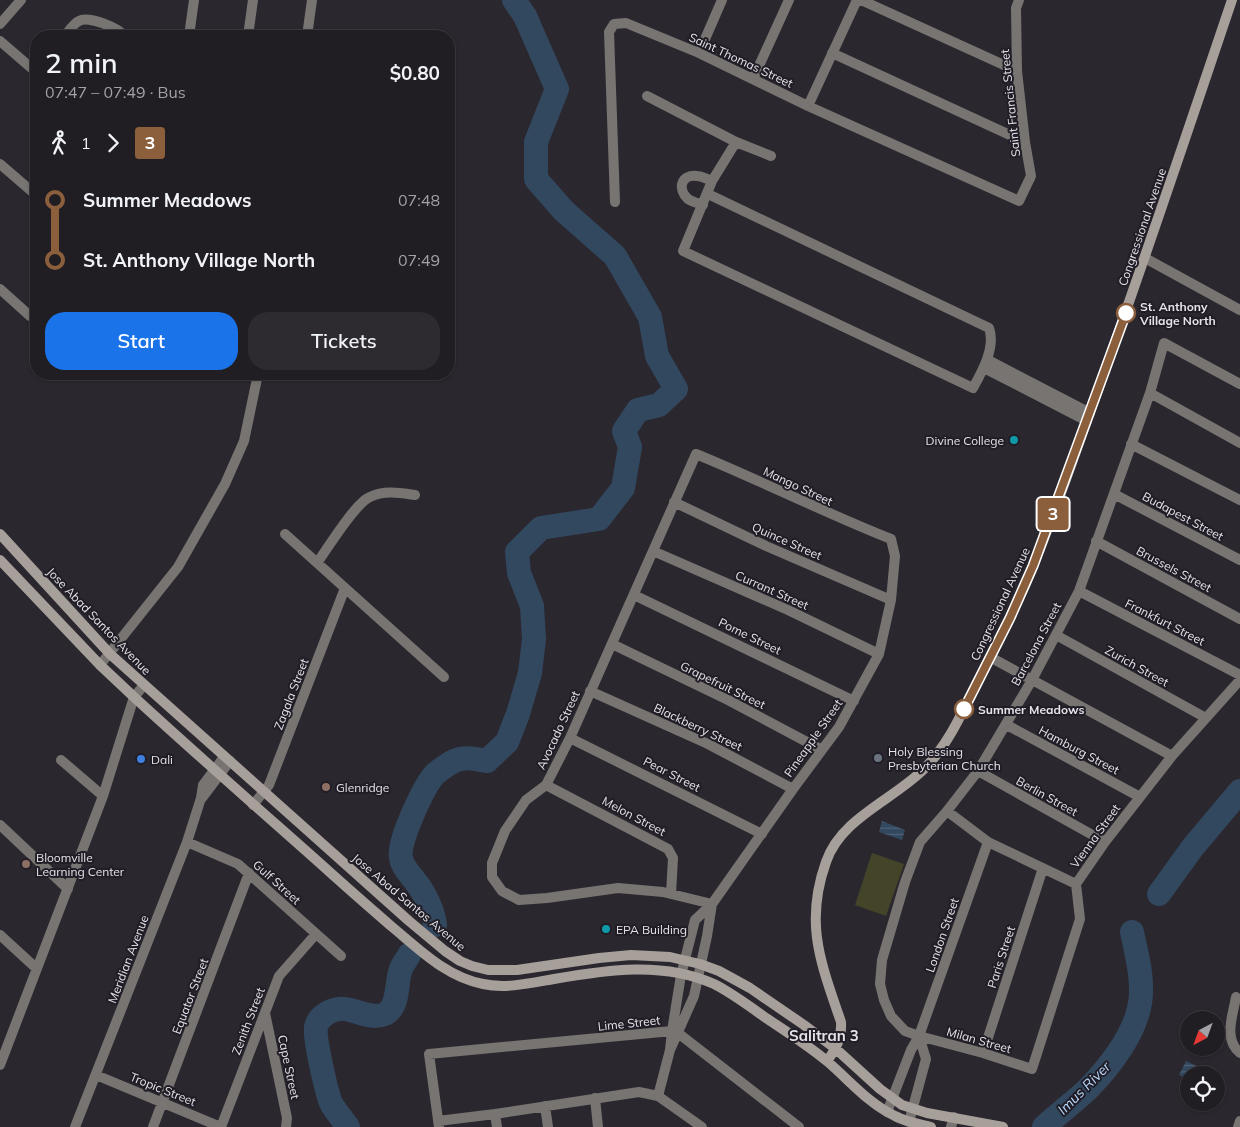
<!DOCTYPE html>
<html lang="en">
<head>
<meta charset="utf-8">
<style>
  :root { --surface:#201d23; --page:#2d2a30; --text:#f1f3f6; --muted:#a2a2a6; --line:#3d3b41; --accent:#1a73e8 }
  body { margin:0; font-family:Mulish,sans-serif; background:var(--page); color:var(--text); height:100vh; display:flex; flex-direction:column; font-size:19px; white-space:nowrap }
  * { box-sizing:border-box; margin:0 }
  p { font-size:16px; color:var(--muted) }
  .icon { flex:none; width:28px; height:28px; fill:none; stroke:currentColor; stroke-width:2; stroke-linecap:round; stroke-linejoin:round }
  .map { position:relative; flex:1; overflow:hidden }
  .panel { position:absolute; left:30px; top:30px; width:425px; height:350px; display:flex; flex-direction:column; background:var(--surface); border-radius:20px; box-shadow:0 1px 4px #0004,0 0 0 1px var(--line) }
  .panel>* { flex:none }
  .badge { padding:0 10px; border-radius:4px; font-size:18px; line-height:32px }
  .needle { width:32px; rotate:221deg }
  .controls { position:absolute; left:1180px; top:1011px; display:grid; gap:10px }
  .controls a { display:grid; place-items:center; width:45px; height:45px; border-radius:50%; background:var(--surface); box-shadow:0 1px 4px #0004,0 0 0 1px var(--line); font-size:25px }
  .map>.badge { position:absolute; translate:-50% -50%; box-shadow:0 0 0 2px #fff }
  .legs { display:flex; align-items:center; gap:8px; height:55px; padding:0 15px; font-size:16px }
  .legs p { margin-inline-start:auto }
  .headline { display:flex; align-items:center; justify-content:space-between; height:85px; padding:0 15px }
  h1 { font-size:28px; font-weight:600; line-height:38px }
  .cta { display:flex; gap:10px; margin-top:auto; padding:10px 15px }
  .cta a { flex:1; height:58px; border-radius:20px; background:var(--accent); color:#fff; font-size:20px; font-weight:600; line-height:58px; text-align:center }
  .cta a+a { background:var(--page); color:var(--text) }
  ul { padding:0 15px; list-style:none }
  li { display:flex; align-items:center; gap:18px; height:60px; font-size:19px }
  li i { display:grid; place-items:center; width:8px; height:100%; margin:0 6px; background:currentColor }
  li i::after { content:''; width:12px; height:12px; margin:-6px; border:4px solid; border-radius:50%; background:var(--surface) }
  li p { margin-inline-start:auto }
  li:first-child i { background:linear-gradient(#0000 50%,currentColor 0) }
  li:last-child i { background:linear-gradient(currentColor 50%,#0000 0) }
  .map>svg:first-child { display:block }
  .green { fill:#444528 }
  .water { fill:url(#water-rules) }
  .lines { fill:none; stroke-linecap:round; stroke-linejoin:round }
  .river { stroke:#32485f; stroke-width:24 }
  .minor { stroke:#787471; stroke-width:10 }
  .secondary { stroke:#a69f9a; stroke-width:10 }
  .line-1-casing { stroke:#fff; stroke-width:11 }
  .line-1 { stroke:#8b5e3c; stroke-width:8 }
  .stop-1-dot { fill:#fff; stroke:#8b5e3c; stroke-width:2.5 }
  .culture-dot { fill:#0f9aa8; stroke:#211d26; stroke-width:2 }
  .worship-dot { fill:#6b7280; stroke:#211d26; stroke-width:2 }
  .shop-dot { fill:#3f7fe0; stroke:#211d26; stroke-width:2 }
  .education-dot { fill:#8d6e63; stroke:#211d26; stroke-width:2 }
  .labels { text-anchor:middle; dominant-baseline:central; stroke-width:4; stroke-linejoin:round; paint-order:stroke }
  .street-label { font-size:12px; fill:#e5e3e9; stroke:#211d26 }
  .stop-label { font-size:12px; font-weight:bold; fill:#e5e3e9; stroke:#211d26; text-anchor:start }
  .poi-label { font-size:12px; fill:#e5e3e9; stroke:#211d26; text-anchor:start }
  .water-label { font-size:14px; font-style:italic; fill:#b7d9fd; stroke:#211d26 }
  .quarter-label { font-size:15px; font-weight:bold; fill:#e5e3e9; stroke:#211d26 }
</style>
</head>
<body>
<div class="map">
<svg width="1240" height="1127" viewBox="0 0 1240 1127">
  <defs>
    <pattern id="water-rules" width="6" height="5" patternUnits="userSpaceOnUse" patternTransform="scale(1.25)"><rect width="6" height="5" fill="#32485f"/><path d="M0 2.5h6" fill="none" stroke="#506276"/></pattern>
  </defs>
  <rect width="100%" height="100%" fill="#2b272f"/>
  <path class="green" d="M872,853L904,864L886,916L855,905Z"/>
  <path class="water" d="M882,821L905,830L902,840L879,832Z
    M1186,1061L1215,1075H1189V1080L1179,1075Z"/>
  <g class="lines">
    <path class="river" d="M1159,894L1193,847L1240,791
      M435,925C433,910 425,893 415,881C410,874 402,866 401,858C397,843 424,786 435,774C440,770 448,764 454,761C465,756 475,759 487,761L507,742L518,714L530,673L534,639L532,606L519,573L517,552L541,528L599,519L623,488L630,447L624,431L638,410L659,405L676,389L657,356L650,317L615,256L564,211L536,179V142L557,89L525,16L514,0
      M348,1127C343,1120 337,1113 332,1105C327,1096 314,1037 316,1027C318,1017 330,1010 339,1009C353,1007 370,1021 385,1014C399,1007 396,985 400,972C401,966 406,961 409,955
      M1044,1127C1058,1114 1074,1102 1088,1089C1112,1064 1140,1028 1141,993C1142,972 1136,952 1132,932"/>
    <path class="minor" d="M861,0L1017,71
      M0,24L21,0
      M65,36C69,31 73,24 79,21C88,15 119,28 124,36
      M189,36L194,0
      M248,36L253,0
      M307,36L312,0
      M0,41L36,72
      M699,53L722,0
      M832,53L1025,142
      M753,79L789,0
      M647,96L736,142L771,156
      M808,106L857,0
      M0,164L36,195
      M708,194L989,328C996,347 982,372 973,388L683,251L712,181L736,142
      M615,202L609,32L614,24L626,23L699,53L808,106L1019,201L1031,176L1025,142L1017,71L1016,8L1019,0
      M703,205C698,203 692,202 688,199C677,189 681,174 697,176C702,176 707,179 712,181
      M1145,258L1240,310
      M0,289L30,316
      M988,360L1090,413
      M984,368L1087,421
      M1240,384L1164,343L1150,393L1079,591L1032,680L978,771L947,811L920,842L905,882L882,960L880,984L884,1000L891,1016L905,1031L919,1036L983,1053L1032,1069L1080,919L1076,884L1105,842L1172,756L1240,680
      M1150,393L1240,443
      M1131,444L1240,500
      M1114,494L1240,560
      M674,502L766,546L891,600
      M285,534L444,677
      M1096,541L1240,619
      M653,551L788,610L879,654
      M317,563C328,548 355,503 370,497C385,490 400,493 415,495
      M1079,591L1240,675
      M634,595L854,701
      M1056,635L1206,718
      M612,644L728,700L822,750
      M990,657L1172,756
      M100,665L178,567L225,484L244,441L258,374
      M590,691L708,744L793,789
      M1007,725L1140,797
      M570,738L762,834
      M61,760L103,796
      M978,771L1105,842
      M546,785L668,849L673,858L671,894
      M202,798L230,761
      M253,805L269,785L345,588
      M947,811L988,842L1076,884
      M0,825L68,889
      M187,842L238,864L341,956
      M0,935L36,968
      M1236,997C1233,1015 1223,1039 1240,1053
      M265,1013L287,1118L286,1127
      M670,1050L672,1031L681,975L695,920L712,904L793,789L839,727L879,654L891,600L895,556L891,539C825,513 762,481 696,454L570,738L546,785L526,800L505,831L492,863V877L502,891L519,900L547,898L618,888L663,892L712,904
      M983,1053L1043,868
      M0,1065L103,796L134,697L144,685
      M96,1075L221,1127
      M658,1096L670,1050L694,996L707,936L712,904
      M595,1098L598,1127
      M545,1106L548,1127
      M887,1112L911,1050L919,1036L988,842
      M495,1114L497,1127
      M438,1121L495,1114L639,1092L658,1096L702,1127
      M909,1122L926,1059L919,1036
      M75,1127L187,842L201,798L203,785L224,757
      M153,1127L249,873
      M221,1127L279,976L316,934
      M439,1127L429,1054L672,1031L678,1033L799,1127
      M951,1127L954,1117
      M1238,1127L1240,1121"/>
    <path class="secondary" d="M0,534L110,654L129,671L409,921L445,951L460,961L472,966L488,970H517L599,958L631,955L670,957L700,964L719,971L750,988L804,1025L836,1049L880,1089L902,1105L927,1113L1003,1127
      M0,560L100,665L134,697C196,754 260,810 323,866C345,886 368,906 391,926C419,949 446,977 483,984C506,989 531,983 554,979C606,970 663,961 714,984C732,993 749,1006 766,1018C787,1032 809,1046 828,1062C850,1081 869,1104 895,1116C906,1122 919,1124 931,1127
      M827,1061C836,1049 842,1038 841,1022C821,963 804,924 826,862C841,818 893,800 924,769C950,743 963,710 980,677C999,640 1019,603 1034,564C1054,515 1071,465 1089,415C1139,277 1185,139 1232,0"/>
  </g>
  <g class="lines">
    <g class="line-1-casing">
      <path id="line-1" d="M964,709L1010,618L1033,566L1126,313"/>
    </g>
    <use href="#line-1" class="line-1"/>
  </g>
  <g class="stop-1-dot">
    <circle cx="1126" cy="313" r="9"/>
    <circle cx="964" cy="709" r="9"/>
  </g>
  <g class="culture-dot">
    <circle cx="1014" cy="440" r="5"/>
    <circle cx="606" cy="929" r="5"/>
  </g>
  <circle class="worship-dot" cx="878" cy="758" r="5"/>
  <circle class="shop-dot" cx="141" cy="759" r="5"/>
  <g class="education-dot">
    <circle cx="326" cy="787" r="5"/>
    <circle cx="26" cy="864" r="5"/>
  </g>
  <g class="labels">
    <g class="street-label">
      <text transform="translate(741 60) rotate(25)">Saint Thomas Street</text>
      <text transform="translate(1010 103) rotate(-96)">Saint Francis Street</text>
      <text transform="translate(1142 227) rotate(-71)">Congressional Avenue</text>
      <text transform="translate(798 486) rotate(25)">Mango Street</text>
      <text transform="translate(1183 516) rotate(28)">Budapest Street</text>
      <text transform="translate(787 541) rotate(24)">Quince Street</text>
      <text transform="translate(1174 569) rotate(28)">Brussels Street</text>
      <text transform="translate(772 590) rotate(24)">Currant Street</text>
      <text transform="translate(1000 604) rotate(-65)">Congressional Avenue</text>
      <text transform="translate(99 621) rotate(46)">Jose Abad Santos Avenue</text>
      <text transform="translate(1165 622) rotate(27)">Frankfurt Street</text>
      <text transform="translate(750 636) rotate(26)">Pome Street</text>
      <text transform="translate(1036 644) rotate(-62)">Barcelona Street</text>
      <text transform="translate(1137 666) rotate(29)">Zurich Street</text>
      <text transform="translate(723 685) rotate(26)">Grapefruit Street</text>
      <text transform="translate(291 694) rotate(-69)">Zagala Street</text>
      <text transform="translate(698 727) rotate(25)">Blackberry Street</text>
      <text transform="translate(558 730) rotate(-65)">Avocado Street</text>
      <text transform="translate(813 738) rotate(-55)">Pineapple Street</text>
      <text transform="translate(1079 750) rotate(28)">Hamburg Street</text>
      <text transform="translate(672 774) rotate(27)">Pear Street</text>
      <text transform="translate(1047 796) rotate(29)">Berlin Street</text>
      <text transform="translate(634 816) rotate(28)">Melon Street</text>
      <text transform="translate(1095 836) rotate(-54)">Vienna Street</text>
      <text transform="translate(277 882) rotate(42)">Gulf Street</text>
      <text transform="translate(409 902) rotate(40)">Jose Abad Santos Avenue</text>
      <text transform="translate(942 935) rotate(-71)">London Street</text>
      <text transform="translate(1001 957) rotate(-72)">Paris Street</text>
      <text transform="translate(128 959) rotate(-69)">Meridian Avenue</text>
      <text transform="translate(190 996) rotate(-69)">Equator Street</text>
      <text transform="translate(248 1021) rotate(-69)">Zenith Street</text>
      <text transform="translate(629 1023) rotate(-6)">Lime Street</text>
      <text transform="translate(979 1040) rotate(16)">Milan Street</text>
      <text transform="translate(289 1067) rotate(78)">Cape Street</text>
      <text transform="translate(163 1089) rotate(22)">Tropic Street</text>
    </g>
    <g class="stop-label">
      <text x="1140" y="306">St. Anthony<tspan x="1140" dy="14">Village North</tspan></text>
      <text x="978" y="709">Summer Meadows</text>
    </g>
    <g class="poi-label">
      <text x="1004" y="440" text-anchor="end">Divine College</text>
      <text x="888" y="751">Holy Blessing<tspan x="888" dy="14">Presbyterian Church</tspan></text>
      <text x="151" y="759">Dali</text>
      <text x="336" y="787">Glenridge</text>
      <text x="36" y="857">Bloomville<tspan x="36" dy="14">Learning Center</tspan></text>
      <text x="616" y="929">EPA Building</text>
    </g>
    <g class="water-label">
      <text transform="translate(1084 1088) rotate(-45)">Imus River</text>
    </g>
    <g class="quarter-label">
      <text x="824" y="1035">Salitran 3</text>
    </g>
  </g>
</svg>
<div class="controls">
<a><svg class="needle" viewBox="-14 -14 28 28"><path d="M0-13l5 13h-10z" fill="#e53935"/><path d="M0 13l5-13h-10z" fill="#a2a2a6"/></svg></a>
<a><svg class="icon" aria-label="locate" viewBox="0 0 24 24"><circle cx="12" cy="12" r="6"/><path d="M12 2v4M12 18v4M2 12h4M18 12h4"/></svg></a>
</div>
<b class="badge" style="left:1053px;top:514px;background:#8b5e3c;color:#fff">3</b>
<section class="panel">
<div class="headline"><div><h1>2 min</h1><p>07:47 – 07:49 · Bus</p></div><b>$0.80</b></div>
<div class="legs"><svg class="icon" aria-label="walk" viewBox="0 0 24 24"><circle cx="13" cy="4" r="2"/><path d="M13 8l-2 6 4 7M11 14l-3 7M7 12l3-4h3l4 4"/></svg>1<svg class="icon" aria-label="forward" viewBox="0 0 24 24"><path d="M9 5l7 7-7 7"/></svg><b class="badge" style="background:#8b5e3c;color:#fff">3</b></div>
<ul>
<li><i style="color:#8b5e3c"></i><b>Summer Meadows</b><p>07:48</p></li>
<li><i style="color:#8b5e3c"></i><b>St. Anthony Village North</b><p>07:49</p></li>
</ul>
<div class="cta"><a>Start</a><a>Tickets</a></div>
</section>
</div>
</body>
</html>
